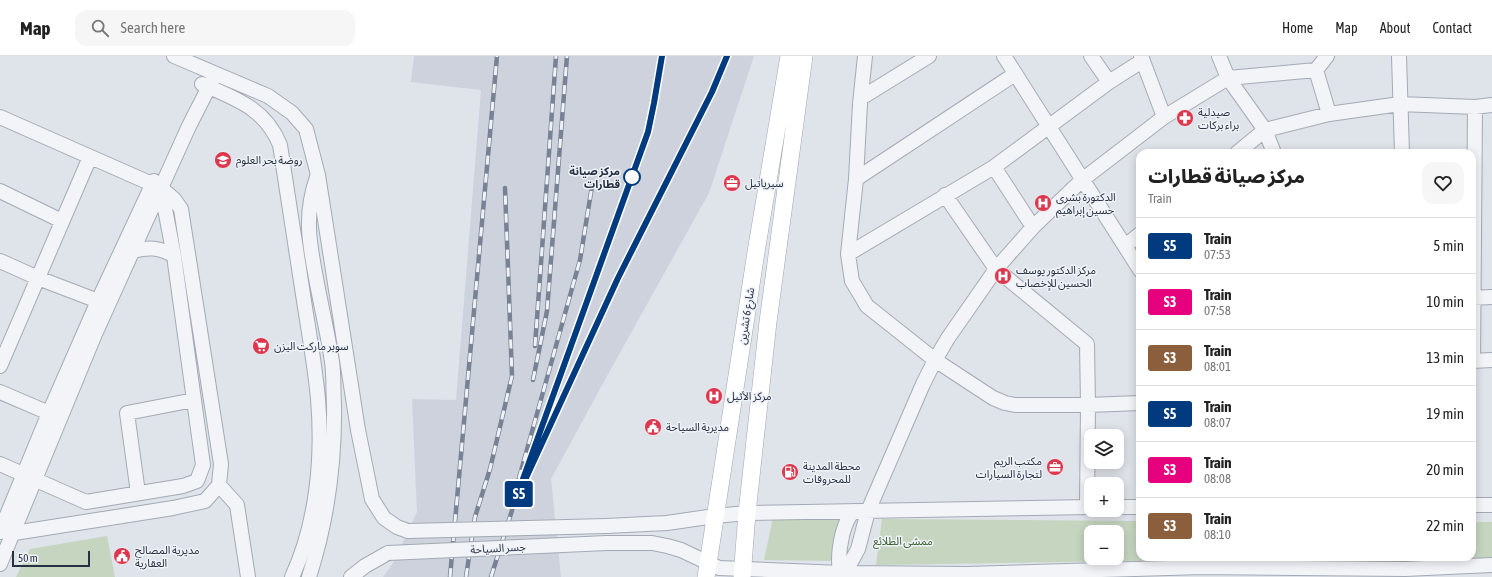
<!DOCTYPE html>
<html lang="en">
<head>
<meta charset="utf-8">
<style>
  :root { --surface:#fff; --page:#f6f6f6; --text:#222; --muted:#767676; --line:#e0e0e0 }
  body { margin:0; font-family:"Asap Condensed","Noto Sans Arabic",sans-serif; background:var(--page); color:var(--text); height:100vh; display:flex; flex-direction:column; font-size:15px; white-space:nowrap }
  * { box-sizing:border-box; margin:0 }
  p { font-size:13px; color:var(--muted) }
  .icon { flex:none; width:22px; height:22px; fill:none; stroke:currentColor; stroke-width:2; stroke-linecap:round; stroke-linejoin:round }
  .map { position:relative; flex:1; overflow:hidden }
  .drawer { position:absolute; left:1136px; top:93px; width:340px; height:412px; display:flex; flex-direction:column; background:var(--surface); border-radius:12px; box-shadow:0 2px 10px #0003 }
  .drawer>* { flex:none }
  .badge { padding:0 8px; border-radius:3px; font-size:14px; line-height:26px }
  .controls { position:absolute; left:1084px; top:373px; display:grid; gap:8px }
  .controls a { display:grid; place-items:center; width:40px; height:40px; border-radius:8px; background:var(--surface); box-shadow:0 2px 10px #0003; font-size:20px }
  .scale { position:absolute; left:12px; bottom:10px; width:78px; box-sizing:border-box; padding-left:4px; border:2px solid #263043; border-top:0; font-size:11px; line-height:14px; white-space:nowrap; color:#263043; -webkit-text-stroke:3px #eff2f7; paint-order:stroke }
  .map>.badge { position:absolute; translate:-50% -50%; box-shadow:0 0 0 2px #fff }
  .round { display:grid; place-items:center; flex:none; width:42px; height:42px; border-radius:12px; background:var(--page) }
  .summary { display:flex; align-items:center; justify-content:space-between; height:68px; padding:0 12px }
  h1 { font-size:19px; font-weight:800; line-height:30px }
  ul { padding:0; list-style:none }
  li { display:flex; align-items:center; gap:12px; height:56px; padding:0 12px; border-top:1px solid var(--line) }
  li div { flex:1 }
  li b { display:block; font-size:15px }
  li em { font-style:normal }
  li .badge { min-width:44px; font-weight:700; text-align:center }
  header { display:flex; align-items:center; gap:24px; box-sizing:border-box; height:56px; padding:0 20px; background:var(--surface); border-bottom:1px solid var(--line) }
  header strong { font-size:19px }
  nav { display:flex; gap:22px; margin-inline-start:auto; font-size:14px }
  .search { width:280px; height:36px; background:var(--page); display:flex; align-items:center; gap:10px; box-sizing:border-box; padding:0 14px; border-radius:12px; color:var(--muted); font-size:15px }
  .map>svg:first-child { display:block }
  .built { fill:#cdd2dc }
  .green { fill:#c5d5bf; fill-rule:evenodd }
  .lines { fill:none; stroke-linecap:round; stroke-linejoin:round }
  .minor-casing { stroke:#a4aab5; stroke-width:16 }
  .major-casing { stroke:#9da7b7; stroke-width:18 }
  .minor { stroke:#f3f4f8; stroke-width:14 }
  .major { stroke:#fff; stroke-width:17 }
  .rail-casing { stroke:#778295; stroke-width:4.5 }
  .rail { stroke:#eff2f7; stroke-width:3; stroke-dasharray:9; stroke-linecap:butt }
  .minor-bridge-casing { stroke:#a4aab5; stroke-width:16; stroke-linecap:butt }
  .minor-bridge { stroke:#f3f4f8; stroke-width:14 }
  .line-casing { stroke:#fff; stroke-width:9 }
  .line { stroke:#003b80; stroke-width:6 }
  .stop-dot { fill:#fff; stroke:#003b80; stroke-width:2 }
  .labels { text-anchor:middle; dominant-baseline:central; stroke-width:3; stroke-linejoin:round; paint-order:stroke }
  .poi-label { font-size:11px; fill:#263043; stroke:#eff2f7; text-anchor:start }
  .stop-label { font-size:11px; font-weight:bold; fill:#263043; stroke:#eff2f7; text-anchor:end }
  .street-label { font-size:11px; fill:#263043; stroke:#eff2f7 }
  .park-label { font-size:11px; fill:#3a6032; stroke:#eff2f7 }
</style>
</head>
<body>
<header>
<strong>Map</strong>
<div class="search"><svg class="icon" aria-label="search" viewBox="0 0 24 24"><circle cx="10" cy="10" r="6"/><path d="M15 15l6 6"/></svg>Search here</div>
<nav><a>Home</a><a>Map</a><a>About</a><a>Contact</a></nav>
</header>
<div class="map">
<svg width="1492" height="521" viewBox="0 0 1492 521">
  <rect width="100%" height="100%" fill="#dfe3ea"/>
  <path class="built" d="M414,0H754L709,137L607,320L551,423L561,521H383L393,507L417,456L412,343L456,344L481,34L411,26Z"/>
  <path class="green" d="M773,462L841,464L834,505L764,504Z
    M882,463L1140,465V501H1188L1187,504L876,509ZM1091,476H1117V502H1091Z
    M1472,466H1492V506L1240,507V501H1472Z
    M107,480L115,521H16L30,493Z"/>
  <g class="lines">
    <g class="minor-casing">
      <path id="minor" d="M174,0L268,40L292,57L306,73L318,119L358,374L372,443L384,462L397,471L408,475
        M865,0L860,48L856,123L848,198L852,225L867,250L935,304L993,342L1005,347L1015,349H1088L1140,347
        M1004,0L1140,214
        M1091,0L1109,26
        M1141,0L1164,61
        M1219,0L1228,22L1265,74L1274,97
        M1399,0L1402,97
        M1316,14L1329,58
        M202,28C236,43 265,52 280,89C288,141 296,193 304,245C309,277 315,310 318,343C323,402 317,467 292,521
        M861,42L929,0
        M0,61L161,132L174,143L181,153L221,408L219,429L205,445L173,452L14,477
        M1237,97L1265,74L1329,58L1400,48L1475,51L1492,49
        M994,111L1033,171
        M856,123L1015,18
        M0,135L62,165
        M945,139L996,213L1087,288L1088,349L1087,451
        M1125,190L1140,178
        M133,195C148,191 160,191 174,200
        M848,198L994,111L1109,26L1142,5
        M0,205L38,222L98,245
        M1472,242L1492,241
        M1472,305L1492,304
        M1473,305L1475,51
        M0,310L90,101
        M0,336L49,357
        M0,408L86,446L183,430L197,425L203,409L174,200L161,132
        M219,429L237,449L248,521
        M138,437L127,357L194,344
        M1472,449H1492
        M1117,451H1140
        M606,470L667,467L715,460L747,457L1091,451
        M0,476L49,357L98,245L154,125
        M607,487H652L667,490L681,494L719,512L841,517L967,518L1202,511L1405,513L1492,509
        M0,508L95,278L189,70L213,23
        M841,517L851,506L858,493L868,455L923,328L935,304L948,282L996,213L1033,171L1082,124L1164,61L1228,22L1316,14L1327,0
        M309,521C327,465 335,407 334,348C333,334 334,320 332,306C328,278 321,250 316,222C309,186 304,158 317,121
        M351,521L365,510L388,497
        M841,521C841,516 839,511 839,505C839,491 843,465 854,455"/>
    </g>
    <g class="major-casing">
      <path id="major" d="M706,521L756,196L789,0
        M742,521L747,457L768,266L804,0"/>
    </g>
    <use href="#minor" class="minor"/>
    <use href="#major" class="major"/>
    <g class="rail-casing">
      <path id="rail" d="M535,290L556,0
        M533,324L547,255L567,0
        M532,399L648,76L654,47L662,0
        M514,440L580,204L592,130
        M450,521L497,0
        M466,521L475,461L490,413L512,320L505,132
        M491,521L514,448L618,222L696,71L712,36L727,0"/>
    </g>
    <use href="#rail" class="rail"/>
    <g class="minor-bridge-casing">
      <path id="minor-bridge" d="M408,475L606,470
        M388,497L607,487"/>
    </g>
    <use href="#minor-bridge" class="minor-bridge"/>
  </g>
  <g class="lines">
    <g class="line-casing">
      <path id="line" d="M662,0L654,47L648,76L514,448L618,222L712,36L727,0"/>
    </g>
    <use href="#line" class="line"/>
  </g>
  <defs>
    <g id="pharmacy-disc" transform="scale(0.9)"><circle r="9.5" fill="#dc374d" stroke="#eff2f7"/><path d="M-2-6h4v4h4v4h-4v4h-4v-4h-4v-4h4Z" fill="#fff"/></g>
    <g id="school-disc" transform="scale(0.9)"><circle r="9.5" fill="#dc374d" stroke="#eff2f7"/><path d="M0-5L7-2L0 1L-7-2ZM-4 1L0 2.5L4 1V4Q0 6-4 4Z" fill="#fff"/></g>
    <g id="office-disc" transform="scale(0.9)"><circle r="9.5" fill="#dc374d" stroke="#eff2f7"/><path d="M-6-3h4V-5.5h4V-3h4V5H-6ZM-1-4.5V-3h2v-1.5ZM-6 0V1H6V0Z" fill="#fff"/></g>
    <g id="hospital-disc" transform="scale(0.9)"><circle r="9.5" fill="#dc374d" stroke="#eff2f7"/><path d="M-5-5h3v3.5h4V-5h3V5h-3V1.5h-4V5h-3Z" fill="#fff"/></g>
    <g id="supermarket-disc" transform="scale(0.9)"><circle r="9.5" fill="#dc374d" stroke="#eff2f7"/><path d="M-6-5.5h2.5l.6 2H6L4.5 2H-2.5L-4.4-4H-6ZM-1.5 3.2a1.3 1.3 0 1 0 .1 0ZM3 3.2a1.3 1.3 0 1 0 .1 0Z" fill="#fff"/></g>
    <g id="civic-disc" transform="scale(0.9)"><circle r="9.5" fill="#dc374d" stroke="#eff2f7"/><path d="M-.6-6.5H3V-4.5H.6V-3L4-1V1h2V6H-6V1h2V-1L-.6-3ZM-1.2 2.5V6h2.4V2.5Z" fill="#fff"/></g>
    <g id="fuel-disc" transform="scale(0.9)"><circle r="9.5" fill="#dc374d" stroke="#eff2f7"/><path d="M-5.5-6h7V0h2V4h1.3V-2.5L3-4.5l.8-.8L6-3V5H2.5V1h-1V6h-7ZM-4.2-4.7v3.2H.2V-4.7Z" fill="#fff"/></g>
  </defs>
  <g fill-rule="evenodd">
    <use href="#pharmacy-disc" x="1185" y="62"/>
    <use href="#school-disc" x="223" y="104"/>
    <use href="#office-disc" x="732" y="127"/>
    <use href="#hospital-disc" x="1043" y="147"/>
    <use href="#hospital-disc" x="1003" y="220"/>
    <use href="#supermarket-disc" x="261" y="290"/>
    <use href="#hospital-disc" x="714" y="340"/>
    <use href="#civic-disc" x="653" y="371"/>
    <use href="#office-disc" x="1055" y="411"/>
    <use href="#fuel-disc" x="790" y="416"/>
    <use href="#civic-disc" x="122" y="500"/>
  </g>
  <circle class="stop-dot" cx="632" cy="121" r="8"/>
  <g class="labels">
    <g class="poi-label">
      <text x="1198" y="56">صيدلية<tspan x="1198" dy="13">براء بركات</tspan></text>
      <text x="236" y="104">روضة بحر العلوم</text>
      <text x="745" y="127">سيرياتيل</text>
      <text x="1056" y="141">الدكتورة بشرى<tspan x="1056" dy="13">حسين إبراهيم</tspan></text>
      <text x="1016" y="214">مركز الدكتور يوسف<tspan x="1016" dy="13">الحسين للإخصاب</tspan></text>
      <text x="274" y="290">سوبر ماركت اليزن</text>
      <text x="727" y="340">مركز الأثيل</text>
      <text x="666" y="371">مديرية السياحة</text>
      <text x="1042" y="405" text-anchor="end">مكتب الريم<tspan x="1042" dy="13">لتجارة السيارات</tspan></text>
      <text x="803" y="410">محطة المدينة<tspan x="803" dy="13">للمحروقات</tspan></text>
      <text x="135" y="494">مديرية المصالح<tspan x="135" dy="13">العقارية</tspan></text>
    </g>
    <g class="stop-label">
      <text x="620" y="115">مركز صيانة<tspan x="620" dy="13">قطارات</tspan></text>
    </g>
    <g class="street-label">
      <text transform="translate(746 260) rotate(-81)">شارع 6 تشرين</text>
      <text transform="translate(498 492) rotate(-3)">جسر السياحة</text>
    </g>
    <g class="park-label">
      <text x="903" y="485">ممشى الطلائع</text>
    </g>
  </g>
</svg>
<div class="controls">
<a><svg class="icon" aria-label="layers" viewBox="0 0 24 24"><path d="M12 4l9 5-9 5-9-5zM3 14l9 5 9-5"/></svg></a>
<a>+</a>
<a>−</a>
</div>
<div class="scale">50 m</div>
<b class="badge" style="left:519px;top:438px;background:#003b80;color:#fff">S5</b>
<section class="drawer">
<div class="summary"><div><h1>مركز صيانة قطارات</h1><p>Train</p></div><a class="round"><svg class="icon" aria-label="heart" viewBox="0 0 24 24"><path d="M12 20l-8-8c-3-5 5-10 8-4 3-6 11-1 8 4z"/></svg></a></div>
<ul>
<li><span class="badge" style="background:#003b80;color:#fff">S5</span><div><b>Train</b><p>07:53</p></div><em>5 min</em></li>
<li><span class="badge" style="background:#e6007e;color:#fff">S3</span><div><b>Train</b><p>07:58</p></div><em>10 min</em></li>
<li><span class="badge" style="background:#8b5e3c;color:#fff">S3</span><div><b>Train</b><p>08:01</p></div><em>13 min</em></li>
<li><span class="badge" style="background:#003b80;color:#fff">S5</span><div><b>Train</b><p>08:07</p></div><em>19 min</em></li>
<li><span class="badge" style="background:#e6007e;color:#fff">S3</span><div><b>Train</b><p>08:08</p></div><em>20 min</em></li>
<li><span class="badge" style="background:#8b5e3c;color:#fff">S3</span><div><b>Train</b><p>08:10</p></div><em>22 min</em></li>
</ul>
</section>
</div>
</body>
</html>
